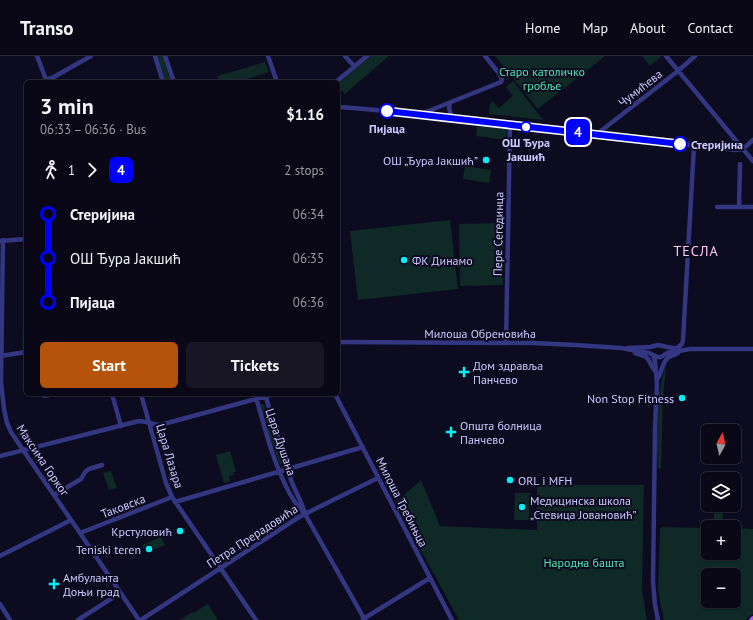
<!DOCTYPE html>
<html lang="en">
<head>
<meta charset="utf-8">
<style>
  :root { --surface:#0a0817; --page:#181624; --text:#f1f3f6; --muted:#999aa1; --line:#2a2936; --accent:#b45309 }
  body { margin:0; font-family:"PT Sans",sans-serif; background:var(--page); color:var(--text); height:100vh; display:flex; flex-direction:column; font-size:15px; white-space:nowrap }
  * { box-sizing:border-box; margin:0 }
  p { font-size:13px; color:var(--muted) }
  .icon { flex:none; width:22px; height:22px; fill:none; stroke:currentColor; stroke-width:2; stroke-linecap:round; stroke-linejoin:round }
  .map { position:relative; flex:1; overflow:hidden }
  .side { position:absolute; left:24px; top:24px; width:316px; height:316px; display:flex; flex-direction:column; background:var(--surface); border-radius:6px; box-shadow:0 1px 3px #0004,0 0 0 1px var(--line) }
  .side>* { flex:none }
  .badge { padding:0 8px; border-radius:6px; font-size:14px; line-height:26px }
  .needle { width:26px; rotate:8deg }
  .fabs { position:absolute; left:701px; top:368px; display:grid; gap:8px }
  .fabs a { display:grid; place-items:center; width:40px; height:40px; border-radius:6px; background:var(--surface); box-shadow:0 1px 3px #0004,0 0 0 1px var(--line); font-size:20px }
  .map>.badge { position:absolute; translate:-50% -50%; box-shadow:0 0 0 2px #fff }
  .legs { display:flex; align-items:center; gap:6px; height:44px; padding:0 16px; font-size:13px }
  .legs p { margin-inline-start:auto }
  .headline { display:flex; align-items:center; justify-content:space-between; height:68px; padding:0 16px }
  h1 { font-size:22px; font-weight:700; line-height:30px }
  .primary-button { display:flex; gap:8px; margin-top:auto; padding:8px 16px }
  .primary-button a { flex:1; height:46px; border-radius:6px; background:var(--accent); color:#fff; font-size:16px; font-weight:700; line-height:46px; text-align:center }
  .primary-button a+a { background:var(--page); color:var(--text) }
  ul { padding:0 16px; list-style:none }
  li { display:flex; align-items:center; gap:14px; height:44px; font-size:15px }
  li i { display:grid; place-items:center; width:6px; height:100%; margin:0 5px; background:currentColor }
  li i::after { content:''; width:10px; height:10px; margin:-5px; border:3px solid; border-radius:50%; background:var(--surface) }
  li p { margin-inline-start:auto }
  li:first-child i { background:linear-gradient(#0000 50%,currentColor 0) }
  li:last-child i { background:linear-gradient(currentColor 50%,#0000 0) }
  header { display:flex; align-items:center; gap:24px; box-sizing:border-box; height:56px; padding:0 20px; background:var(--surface); border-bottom:1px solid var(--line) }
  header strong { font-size:19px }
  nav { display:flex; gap:22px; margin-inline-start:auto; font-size:14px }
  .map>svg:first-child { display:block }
  .green { fill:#0e2926; fill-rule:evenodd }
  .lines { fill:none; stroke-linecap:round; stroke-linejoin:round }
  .minor { stroke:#333781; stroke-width:4.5 }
  .major { stroke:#af50ff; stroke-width:5.5 }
  .line-1-casing { stroke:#fff; stroke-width:9 }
  .line-1 { stroke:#00f; stroke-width:6 }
  .stop-1-dot { fill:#fff; stroke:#00f; stroke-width:2 }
  .poi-dot { fill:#00f0f4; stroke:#0d0b1f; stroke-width:1.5 }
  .labels { text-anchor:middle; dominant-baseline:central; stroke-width:4; stroke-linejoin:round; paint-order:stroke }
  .park-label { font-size:12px; fill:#4fe5b3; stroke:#0d0b1f }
  .street-label { font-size:12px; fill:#cac9ff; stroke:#0d0b1f }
  .stop-label { font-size:12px; font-weight:bold; fill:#cac9ff; stroke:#0d0b1f }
  .poi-label { font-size:12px; fill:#cac9ff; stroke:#0d0b1f; text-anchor:start }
  .quarter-label { font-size:14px; letter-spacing:1px; fill:#ffcbf0; stroke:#0d0b1f }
</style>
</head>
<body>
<header>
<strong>Transo</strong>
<nav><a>Home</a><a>Map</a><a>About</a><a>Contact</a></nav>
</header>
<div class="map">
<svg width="753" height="564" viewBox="0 0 753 564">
  <rect width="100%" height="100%" fill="#0d0b1f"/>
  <path class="green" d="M157,0H163L171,26H164Z
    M370,0H389L345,38L338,31V28Z
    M495,0H605L538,53Z
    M642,0H661V1L650,10Z
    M265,6L269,16L238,26H218L217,20Z
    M513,25L543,64L489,58L490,48L492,45L499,52L513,40L506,31Z
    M477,70L507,73L506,84L476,80Z
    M465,110L491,114L489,127L463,123Z
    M450,164L458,233L358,244L350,175Z
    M502,167L503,229L460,230L459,168Z
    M23,272H26V293H22Z
    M665,310H666L663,343L661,413L658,412L657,386L659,337Z
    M264,348L275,380L283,408L280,409L270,382L260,349Z
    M230,395L236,416H233L234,419L229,420L230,425L224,427L216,399Z
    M111,415L117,432L109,434L103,417Z
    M421,424L440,470L537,474V429H644L642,534L647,564H459L395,447Z
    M515,437H530L529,464H514Z
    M714,450H723V464H714Z
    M662,471L708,472V497H734V472L753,473V558L745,564H664L661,551L658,533L660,476V473ZM708,519H734V545H708Z
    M161,481L165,489L146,497L142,489Z
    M208,548L218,564H180L192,556L193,557Z"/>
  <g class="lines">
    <path class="minor" d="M37,0L47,26
      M155,0L163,26
      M165,0L174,26
      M268,0L277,26
      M345,0L354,10
      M666,0L753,105
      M46,24L52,22L91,0
      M336,26L367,0
      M450,47L449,52L452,62
      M338,51L353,52L387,55L736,94L743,93L753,84
      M421,58L501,26L502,23L498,16L485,0
      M597,78L678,15L695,0
      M740,108L739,151H753
      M717,151H739
      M3,184L1,326L4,353L7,367L11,376L23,394L80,477L139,564
      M0,185L26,183
      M338,286L533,287L575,289L621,292L649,297L658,301H661L667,297L690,293
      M506,287L510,69
      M628,292L650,291L658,289L667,291L679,293
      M677,292L682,288L683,284L694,90
      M689,293H753
      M635,297C652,302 646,302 655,315
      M653,299L655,305L657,328L655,371L653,526L655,549L658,564
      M0,300L26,296
      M658,322C662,316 662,305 669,301C672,299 675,299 678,297
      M112,338L121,370
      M141,338L166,427L172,441L256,564
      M255,338C265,372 273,407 290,438C294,445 298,452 305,458L365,564
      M265,338C274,367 282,395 291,424C295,435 302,446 305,458
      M335,338L452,564
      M44,340L55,338
      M0,400L139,365C146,365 153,369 160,369L274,338
      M54,439L81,423L85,416L89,413L102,409
      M175,446L363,391
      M80,477L172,441
      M0,500L71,464
      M0,548L10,564
      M363,563L430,522
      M78,564L120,537
      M141,564L299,461L335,443L378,422"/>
    <path class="major" d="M752,564L753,563"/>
  </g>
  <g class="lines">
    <g class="line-1-casing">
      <path id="line-1" d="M387,55L680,88"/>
    </g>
    <use href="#line-1" class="line-1"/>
  </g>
  <g class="stop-1-dot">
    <circle cx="387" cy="55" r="7"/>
    <circle cx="526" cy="71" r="5"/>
    <circle cx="680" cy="88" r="7"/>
  </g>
  <g class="poi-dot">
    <circle cx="486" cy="104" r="4"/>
    <circle cx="404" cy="204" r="4"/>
    <path d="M462 310h4v4h4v4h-4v4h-4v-4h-4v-4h4z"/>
    <circle cx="682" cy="342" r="4"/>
    <path d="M449 370h4v4h4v4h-4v4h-4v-4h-4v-4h4z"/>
    <circle cx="510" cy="424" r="4"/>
    <circle cx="522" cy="451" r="4"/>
    <circle cx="180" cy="475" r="4"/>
    <circle cx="149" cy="493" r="4"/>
    <path d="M52 522h4v4h4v4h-4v4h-4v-4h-4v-4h4z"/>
  </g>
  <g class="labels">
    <g class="park-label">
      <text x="542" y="15">Старо католичко<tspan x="542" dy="14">гробље</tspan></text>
      <text x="584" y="506">Народна башта</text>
    </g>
    <g class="street-label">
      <text transform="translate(640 32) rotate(-38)">Чумићева</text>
      <text transform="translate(498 178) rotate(-89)">Пере Сегединца</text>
      <text x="480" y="277">Милоша Обреновића</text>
      <text transform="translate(281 386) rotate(71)">Цара Душана</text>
      <text transform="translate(170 400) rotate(73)">Цара Лазара</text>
      <text transform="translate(43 404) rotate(56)">Максима Горког</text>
      <text transform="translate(402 446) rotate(63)">Милоша Требињца</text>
      <text transform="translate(123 450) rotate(-21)">Таковска</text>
      <text transform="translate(252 480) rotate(-33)">Петра Прерадовића</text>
    </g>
    <g class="stop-label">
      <text x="387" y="72">Пијаца</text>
      <text x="526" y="86">ОШ Ђура<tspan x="526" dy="14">Јакшић</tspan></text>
      <text x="691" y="88" text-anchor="start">Стеријина</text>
    </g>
    <g class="poi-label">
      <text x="478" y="104" text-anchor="end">ОШ „Ђура Јакшић”</text>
      <text x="412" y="204">ФК Динамо</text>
      <text x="473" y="309">Дом здравља<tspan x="473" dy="14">Панчево</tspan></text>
      <text x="674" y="342" text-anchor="end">Non Stop Fitness</text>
      <text x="460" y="369">Општа болница<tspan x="460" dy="14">Панчево</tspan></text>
      <text x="518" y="424">ORL i MFH</text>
      <text x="530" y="444">Медицинска школа<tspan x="530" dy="14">„Стевица Јовановић”</tspan></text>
      <text x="172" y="475" text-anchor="end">Крстуловић</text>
      <text x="141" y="493" text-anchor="end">Teniski teren</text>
      <text x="63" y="521">Амбуланта<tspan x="63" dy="14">Доњи град</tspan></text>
    </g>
    <g class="quarter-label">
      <text x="696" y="195">ТЕСЛА</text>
    </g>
  </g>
</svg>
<div class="fabs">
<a><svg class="needle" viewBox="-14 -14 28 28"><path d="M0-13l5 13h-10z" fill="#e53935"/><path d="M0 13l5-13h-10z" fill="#999aa1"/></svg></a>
<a><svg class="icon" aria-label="layers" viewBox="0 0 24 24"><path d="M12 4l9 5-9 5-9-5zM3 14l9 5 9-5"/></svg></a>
<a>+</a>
<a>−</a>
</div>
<b class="badge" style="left:578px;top:76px;background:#00f;color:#fff">4</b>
<section class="side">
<div class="headline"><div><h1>3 min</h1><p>06:33 – 06:36 · Bus</p></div><b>$1.16</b></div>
<div class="legs"><svg class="icon" aria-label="walk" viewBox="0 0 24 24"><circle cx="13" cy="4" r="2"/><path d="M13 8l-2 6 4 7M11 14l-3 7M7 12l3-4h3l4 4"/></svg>1<svg class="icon" aria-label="forward" viewBox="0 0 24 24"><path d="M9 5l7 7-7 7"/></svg><b class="badge" style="background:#00f;color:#fff">4</b><p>2 stops</p></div>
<ul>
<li><i style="color:#00f"></i><b>Стеријина</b><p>06:34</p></li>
<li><i style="color:#00f"></i><span>ОШ Ђура Јакшић</span><p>06:35</p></li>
<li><i style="color:#00f"></i><b>Пијаца</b><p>06:36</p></li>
</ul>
<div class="primary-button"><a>Start</a><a>Tickets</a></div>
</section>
</div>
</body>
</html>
